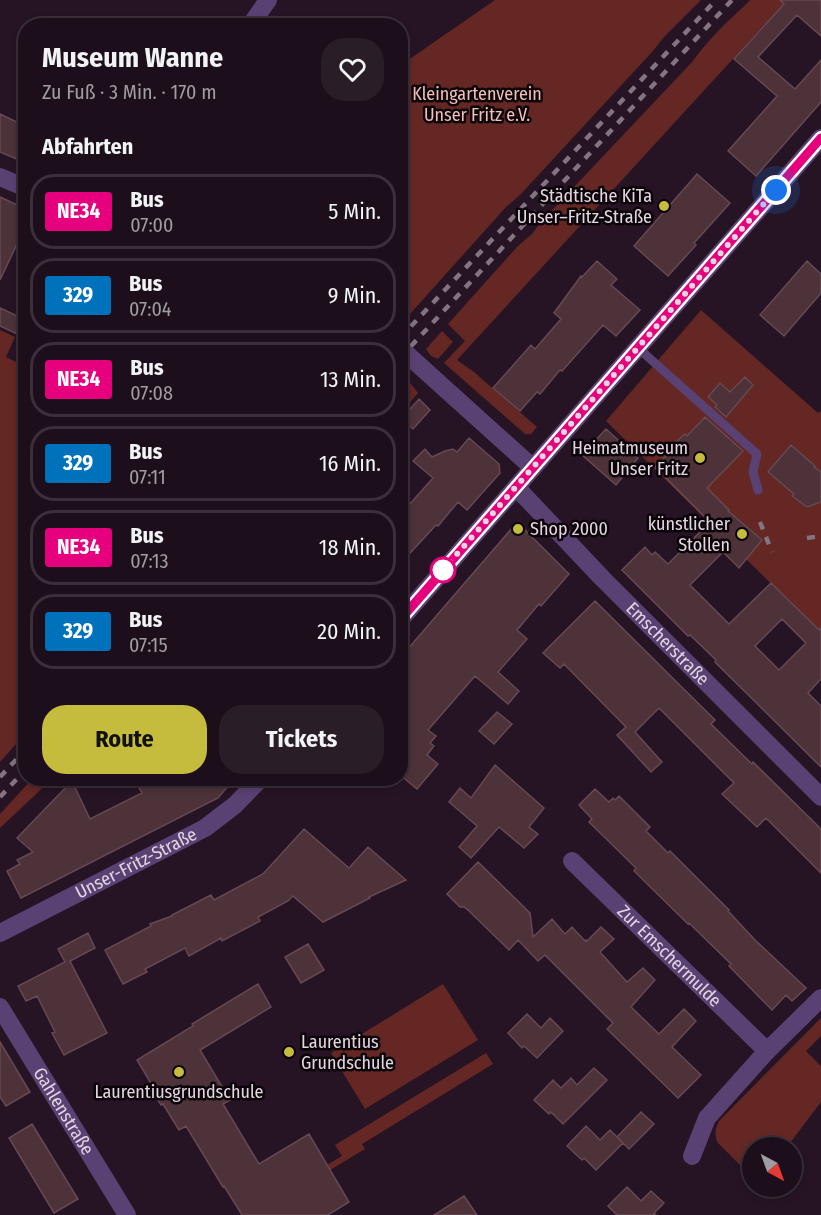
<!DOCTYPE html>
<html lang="de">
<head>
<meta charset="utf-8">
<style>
  :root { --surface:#1c0f1b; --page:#291d28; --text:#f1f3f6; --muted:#a09ca3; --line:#3a2f3a; --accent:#c5bc3d }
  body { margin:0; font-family:"Fira Sans Condensed",sans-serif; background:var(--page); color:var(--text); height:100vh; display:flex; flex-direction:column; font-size:22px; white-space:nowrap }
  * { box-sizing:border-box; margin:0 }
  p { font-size:20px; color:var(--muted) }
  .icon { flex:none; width:33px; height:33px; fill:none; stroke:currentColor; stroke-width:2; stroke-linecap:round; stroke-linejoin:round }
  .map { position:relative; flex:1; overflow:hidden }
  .details { position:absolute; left:18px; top:18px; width:390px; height:768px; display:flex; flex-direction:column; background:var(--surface); border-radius:24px; box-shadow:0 3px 9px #0003,0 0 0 2px var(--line) }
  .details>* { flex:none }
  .badge { padding:0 12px; border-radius:4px; font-size:21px; line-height:39px }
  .needle { width:39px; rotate:139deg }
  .fabs { position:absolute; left:742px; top:1137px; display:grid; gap:12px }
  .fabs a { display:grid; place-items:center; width:60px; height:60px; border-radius:50%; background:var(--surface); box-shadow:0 3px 9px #0003,0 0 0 2px var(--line); font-size:30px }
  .you { position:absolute; width:30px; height:30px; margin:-15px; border:4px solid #fff; border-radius:50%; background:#1a73e8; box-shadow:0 0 0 9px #1a73e833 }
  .map>.badge { position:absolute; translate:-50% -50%; box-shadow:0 0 0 3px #fff }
  h2 { padding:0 24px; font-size:22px; line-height:54px }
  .round { display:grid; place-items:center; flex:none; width:63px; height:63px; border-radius:24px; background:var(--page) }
  .head { display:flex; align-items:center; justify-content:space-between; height:102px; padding:0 24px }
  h1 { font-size:28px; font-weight:700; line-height:45px }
  .button { display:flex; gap:12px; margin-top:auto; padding:12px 24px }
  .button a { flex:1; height:69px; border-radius:24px; background:var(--accent); color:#111; font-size:24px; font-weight:700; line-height:69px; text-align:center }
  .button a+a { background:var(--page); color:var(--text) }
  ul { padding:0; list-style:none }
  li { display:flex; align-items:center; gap:18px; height:75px; margin:0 12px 9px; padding:0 12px; border:3px solid var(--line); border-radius:24px }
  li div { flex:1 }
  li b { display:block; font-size:22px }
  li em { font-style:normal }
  li .badge { min-width:66px; font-weight:700; text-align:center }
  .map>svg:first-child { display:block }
  .green { fill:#642724 }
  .building { fill:#4d323a; stroke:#664952; stroke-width:1.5; fill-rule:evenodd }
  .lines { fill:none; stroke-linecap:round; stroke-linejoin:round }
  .service { stroke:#594173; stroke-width:9 }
  .minor { stroke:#594173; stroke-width:18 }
  .rail { stroke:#837481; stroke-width:4.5; stroke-dasharray:8 8; stroke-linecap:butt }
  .line-casing { stroke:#fff; stroke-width:14 }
  .line { stroke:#e6007e; stroke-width:9 }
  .walk { stroke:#e3d6e1; stroke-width:6; stroke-dasharray:0 10.8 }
  .poi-dot { fill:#c5bc3d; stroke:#0a0409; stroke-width:2 }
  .stop-dot { fill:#fff; stroke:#e6007e; stroke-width:3 }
  .labels { text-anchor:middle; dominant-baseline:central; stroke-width:5; stroke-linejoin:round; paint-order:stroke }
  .park-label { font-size:18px; fill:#f4beb9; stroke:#0a0409 }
  .poi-label { font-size:18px; fill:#e3d6e1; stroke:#0a0409; text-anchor:end }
  .street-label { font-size:18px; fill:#e3d6e1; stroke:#0a0409 }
</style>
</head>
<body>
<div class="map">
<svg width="821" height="1215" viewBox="0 0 821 1215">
  <rect width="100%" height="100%" fill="#261424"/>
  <path class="green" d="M495,0H701L665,36L652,52L520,195L506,207L401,324V65Z
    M750,0H787L457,360L474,372L537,427L531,434H525L444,363L465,341L448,324L517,247L533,233L540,223L692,62C702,48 714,35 726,23C734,15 743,8 750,0Z
    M701,310L818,413L821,411V633L606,421Z
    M0,330L15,337L6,357L26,367L25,734L0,762Z
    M442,331L453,342L438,359L431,356L426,349Z
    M402,375L408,380L418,393L401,413V377Z
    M33,778L52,779L0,828V814Z
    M443,984L478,1040L365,1109L331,1053Z
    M821,1018V1036L806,1051L821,1066V1102L787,1147L753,1148V1178L718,1143C714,1135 715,1129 719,1121Z
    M486,1053L493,1064L362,1144L365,1149L325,1173L322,1168L342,1156L335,1145Z"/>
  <path class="building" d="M780,0H821V36L797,15L758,57L795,89L821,60V102L756,176L728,151L777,96L734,59L784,4Z
    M0,114L23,125V126L26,128V163L0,152Z
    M697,174L730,203L694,243L696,245L668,276L634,246Z
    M0,197L26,209V243L19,240L0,280Z
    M597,261L617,279L611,285L640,310L616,336L603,325L562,371L560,370L540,394L537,392L520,411L493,388L531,345L535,349L561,319L554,313L581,276L582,277Z
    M807,261L821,274V293L784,336L760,315Z
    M0,308L26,320V338L0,326Z
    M745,377L753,385L726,417L715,407L717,405L708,397L720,383L730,392Z
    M419,399L430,410L413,429L401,419Z
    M705,417L743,451L707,488L729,510L728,511L762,540L739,568L723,552L690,585L729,624L771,583L819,630L821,628V679L808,693L821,706V767L715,662L716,660L690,635L688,636L622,570L645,547L652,555L655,552L668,564L710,522L655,467L676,446L674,444L685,434L687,436ZM782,619L806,643L779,670L755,646Z
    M606,429L638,458L616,485L582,455Z
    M469,438L499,464L500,473L467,510L458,502L438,526L436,525L400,564V515L433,478L413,461L425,449L432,457L445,451L453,449L457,452Z
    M791,445L815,466L814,467L821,472V502L807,507L792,496L794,494L768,472Z
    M513,527H522L569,574L541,606L539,604L517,630L527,639L498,672L519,691L508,704L475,676L428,730L436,736L430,743L434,746L427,755L438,764L417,789L400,775V658Z
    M595,601L715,720L711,724L752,764L753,762L821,829V873L766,818L757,827L722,794L734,783L659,708L635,732L662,762L651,772L617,735L626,727L564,664L560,668L543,653Z
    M497,712L512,724L494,744L479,731Z
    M495,765L544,808L529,827L538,834L524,848L499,827L471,858L459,847L477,826L449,802L460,788L471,798Z
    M152,778H235L218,798L21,898L7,871L20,864L17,860L33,852L17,838L72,781L90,819L142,793L138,786Z
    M595,789L609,802L613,798L615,800L619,796L650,827L646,831L668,853L670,851L729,910L728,911L755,940L806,988L792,1001L786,995L772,1010L729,966L731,964L689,923L688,924L634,871L636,868L589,822L592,819L579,805Z
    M304,829L349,868L368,847L406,880L369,897L370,898L323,922L293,896L288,901L258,917L260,921L222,941L221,938L189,956L185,948L145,969L147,972L123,984L105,950L151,926L150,924L172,916V915L211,895L214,900L263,874Z
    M478,862L530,913L533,937L552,919L565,934L572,927L585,941L586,940L587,941L601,927L614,939L600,952L627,982L643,968L655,980L631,1007L659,1034L684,1009L696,1021L672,1047L701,1075L678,1098L607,1029L613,1023L545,955L538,961L518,940L509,950L469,911L464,907H460L447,894Z
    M88,933L95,948L70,961L107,1033L64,1055L52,1033L55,1032L37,996L26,1001L18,986L65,962L58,949Z
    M308,944L324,970L301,983L285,957Z
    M258,984L271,1007L200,1050L230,1100L223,1104L259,1164L309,1134L349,1202L328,1215H242L224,1186L223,1187L186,1126L179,1130L163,1104L161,1105L150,1087L152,1085L137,1060L193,1026L192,1024Z
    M527,1014L541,1028L550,1018L563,1031L537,1058L524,1046L522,1048L508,1033Z
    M0,1042L30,1092L6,1106L0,1097Z
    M594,1068L607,1080L563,1124L551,1112L549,1114L534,1100L553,1080L561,1088L571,1078L577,1085Z
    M641,1112L654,1124L629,1149L617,1137Z
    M32,1124L78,1199L54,1213L9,1138Z
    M586,1126L600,1140L610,1130L623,1143L596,1170L584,1158L582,1160L567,1146Z
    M627,1187L641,1201L651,1191L664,1203L654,1213L656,1215H617L608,1206Z
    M464,1196L477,1215H434Z"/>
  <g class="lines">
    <path class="service" d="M638,348L757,454L753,472L758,490"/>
    <g class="minor">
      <path d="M250,26L268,0"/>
      <path d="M0,177L26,188"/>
      <path d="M400,348L533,468"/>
      <path id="s1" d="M516,487L602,578L821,797"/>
      <path d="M400,620L821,138"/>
      <path id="s2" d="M572,861L767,1051"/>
      <path id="s3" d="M0,933L205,828L235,805L261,778"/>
      <path id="s4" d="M0,1007L127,1215"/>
      <path d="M692,1156L707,1118L767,1051L821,998"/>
    </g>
    <path class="rail" d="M400,338L716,0
      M400,358L732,0
      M760,522L772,552
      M807,538L821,536
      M0,777L26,749
      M0,797L26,769"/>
  </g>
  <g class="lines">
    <g class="line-casing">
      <path id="line" d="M400,620L821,138"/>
    </g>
    <use href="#line" class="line"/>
    <path class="walk" d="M443,570L776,190"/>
  </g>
  <g class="poi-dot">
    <circle cx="664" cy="206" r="6"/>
    <circle cx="700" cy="458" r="6"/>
    <circle cx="518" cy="529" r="6"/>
    <circle cx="742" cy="534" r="6"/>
    <circle cx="289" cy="1052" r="6"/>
    <circle cx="179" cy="1072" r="6"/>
  </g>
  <circle class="stop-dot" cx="443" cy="570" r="12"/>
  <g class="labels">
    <g class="park-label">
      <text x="477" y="94">Kleingartenverein<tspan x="477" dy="21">Unser Fritz e.V.</tspan></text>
    </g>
    <g class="poi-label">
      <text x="652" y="196">Städtische KiTa<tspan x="652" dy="21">Unser–Fritz-Straße</tspan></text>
      <text x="688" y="448">Heimatmuseum<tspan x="688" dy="21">Unser Fritz</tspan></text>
      <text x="730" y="524">künstlicher<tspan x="730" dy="21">Stollen</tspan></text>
      <text x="530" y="529" text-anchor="start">Shop 2000</text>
      <text x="301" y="1042" text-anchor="start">Laurentius<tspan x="301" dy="21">Grundschule</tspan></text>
      <text x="179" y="1092" text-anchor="middle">Laurentiusgrundschule</text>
    </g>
    <g class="street-label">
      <text stroke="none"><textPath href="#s1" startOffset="218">Emscherstraße</textPath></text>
      <text stroke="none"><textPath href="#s3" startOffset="153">Unser-Fritz-Straße</textPath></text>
      <text stroke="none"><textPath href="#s2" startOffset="136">Zur Emschermulde</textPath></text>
      <text stroke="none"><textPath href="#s4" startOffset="122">Gahlenstraße</textPath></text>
    </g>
  </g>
</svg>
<div class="fabs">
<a><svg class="needle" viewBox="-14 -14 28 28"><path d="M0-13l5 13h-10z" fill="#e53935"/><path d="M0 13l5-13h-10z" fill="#a09ca3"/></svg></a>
</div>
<div class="you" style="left:776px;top:190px"></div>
<section class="details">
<div class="head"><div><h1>Museum Wanne</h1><p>Zu Fuß · 3 Min. · 170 m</p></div><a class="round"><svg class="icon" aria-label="heart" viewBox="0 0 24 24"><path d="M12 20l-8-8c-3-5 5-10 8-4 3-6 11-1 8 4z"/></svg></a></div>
<h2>Abfahrten</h2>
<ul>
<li><span class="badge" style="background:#e6007e;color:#fff">NE34</span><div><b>Bus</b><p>07:00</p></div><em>5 Min.</em></li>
<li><span class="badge" style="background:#0072bc;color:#fff">329</span><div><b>Bus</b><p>07:04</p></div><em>9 Min.</em></li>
<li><span class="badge" style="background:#e6007e;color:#fff">NE34</span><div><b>Bus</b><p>07:08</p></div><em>13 Min.</em></li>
<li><span class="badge" style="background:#0072bc;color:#fff">329</span><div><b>Bus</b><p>07:11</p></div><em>16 Min.</em></li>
<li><span class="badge" style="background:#e6007e;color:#fff">NE34</span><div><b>Bus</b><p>07:13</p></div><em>18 Min.</em></li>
<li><span class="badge" style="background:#0072bc;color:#fff">329</span><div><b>Bus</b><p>07:15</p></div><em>20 Min.</em></li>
</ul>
<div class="button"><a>Route</a><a>Tickets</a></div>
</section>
</div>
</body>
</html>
